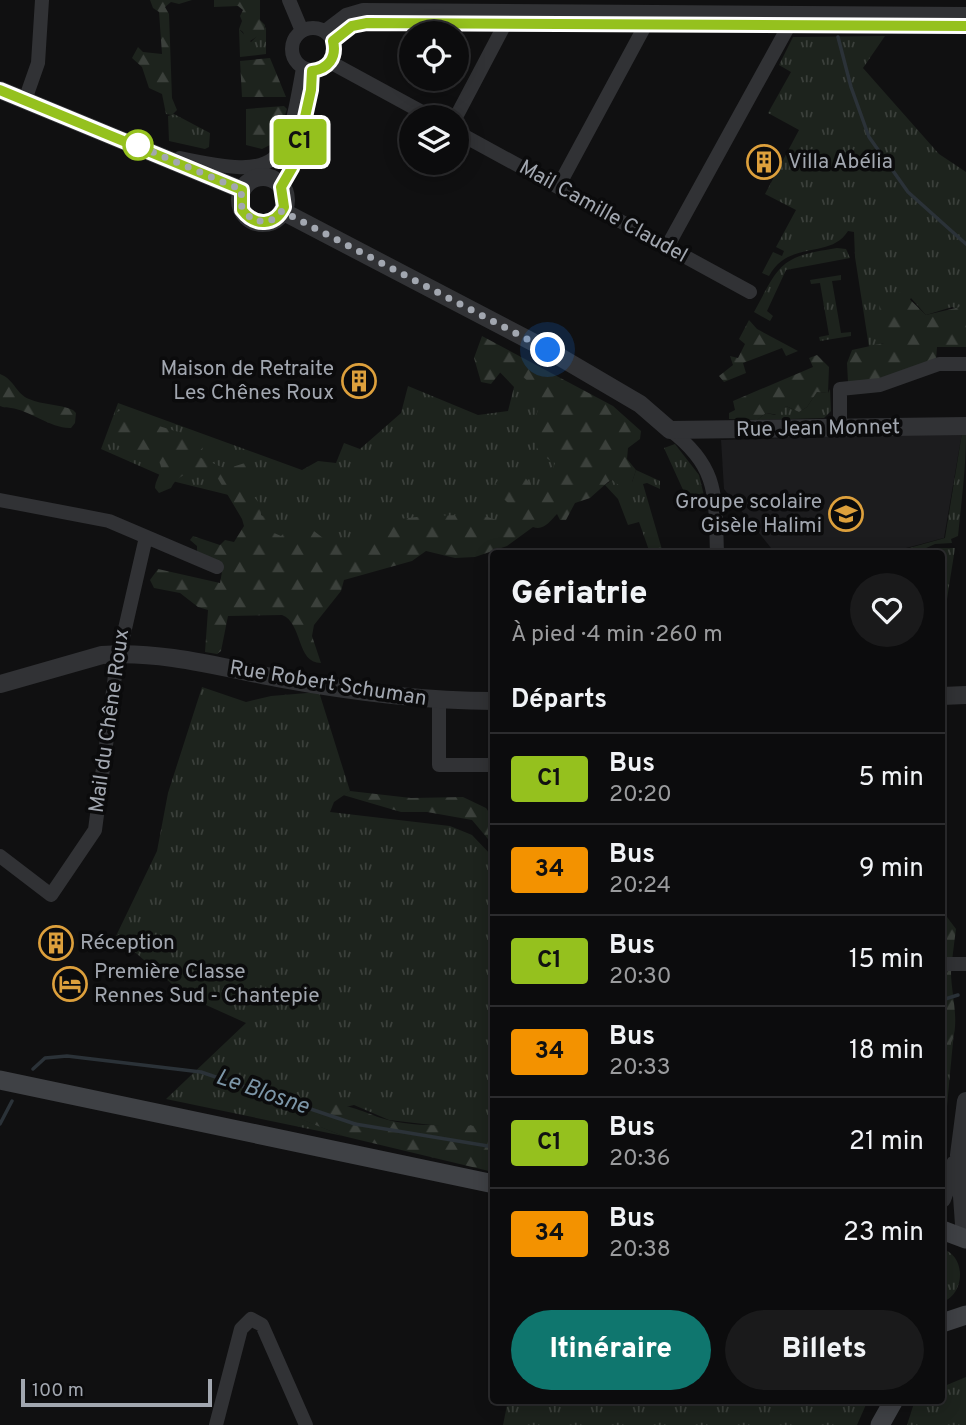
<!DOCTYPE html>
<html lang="fr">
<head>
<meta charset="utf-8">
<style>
  :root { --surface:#0c0c0d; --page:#1a1a1b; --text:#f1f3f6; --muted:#9a9b9d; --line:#2c2c2e; --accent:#0f766e }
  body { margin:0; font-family:Overpass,sans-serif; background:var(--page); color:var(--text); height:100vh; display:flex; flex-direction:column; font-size:26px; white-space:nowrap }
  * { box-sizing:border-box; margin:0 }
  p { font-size:23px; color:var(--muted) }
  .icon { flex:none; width:38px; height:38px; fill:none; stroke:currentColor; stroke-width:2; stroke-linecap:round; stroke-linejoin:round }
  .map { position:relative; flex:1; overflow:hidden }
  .sheet { position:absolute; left:490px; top:550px; width:455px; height:854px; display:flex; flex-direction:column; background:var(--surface); border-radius:7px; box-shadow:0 4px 18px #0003,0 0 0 2px var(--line) }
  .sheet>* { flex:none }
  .badge { padding:0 14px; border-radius:5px; font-size:24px; line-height:46px }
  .buttons { position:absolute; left:399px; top:21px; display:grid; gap:14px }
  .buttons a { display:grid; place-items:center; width:70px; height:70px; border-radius:50%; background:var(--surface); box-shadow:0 4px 18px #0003,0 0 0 2px var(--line); font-size:35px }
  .scale { position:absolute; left:21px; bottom:18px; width:191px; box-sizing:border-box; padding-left:7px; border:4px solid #a2a7b0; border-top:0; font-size:19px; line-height:24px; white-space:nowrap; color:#a2a7b0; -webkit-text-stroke:5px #0b0b0c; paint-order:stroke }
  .you { position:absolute; width:35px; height:35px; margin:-18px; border:5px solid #fff; border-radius:50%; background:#1a73e8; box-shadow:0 0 0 10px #1a73e833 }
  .map>.badge { position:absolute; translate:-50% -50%; box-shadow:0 0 0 4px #fff }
  h2 { padding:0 21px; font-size:26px; line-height:63px }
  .round { display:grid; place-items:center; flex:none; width:74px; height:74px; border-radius:37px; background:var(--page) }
  .overview { display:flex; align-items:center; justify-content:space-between; height:119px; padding:0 21px }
  h1 { font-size:33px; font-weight:800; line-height:52px }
  .cta { display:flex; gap:14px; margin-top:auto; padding:14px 21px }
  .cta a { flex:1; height:80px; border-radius:42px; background:var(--accent); color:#fff; font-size:28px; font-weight:800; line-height:80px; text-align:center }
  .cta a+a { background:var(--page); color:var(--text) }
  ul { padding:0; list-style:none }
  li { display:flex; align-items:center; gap:21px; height:91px; padding:0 21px; border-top:2px solid var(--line) }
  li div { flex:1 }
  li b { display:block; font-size:26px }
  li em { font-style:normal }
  li .badge { min-width:77px; font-weight:700; text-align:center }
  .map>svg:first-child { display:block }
  .built { fill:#1c1c1e }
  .grass { fill:url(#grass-tufts) }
  .forest { fill:url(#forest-firs) }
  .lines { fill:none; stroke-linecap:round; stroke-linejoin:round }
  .stream { stroke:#2b3238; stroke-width:3.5 }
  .minor { stroke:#313235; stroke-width:14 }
  .tertiary { stroke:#313235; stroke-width:18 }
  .secondary { stroke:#3f4145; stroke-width:19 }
  .line-casing { stroke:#fff; stroke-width:16 }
  .line { stroke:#95c11e; stroke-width:10 }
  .walk { stroke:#a2a7b0; stroke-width:7; stroke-dasharray:0 12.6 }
  .stop-dot { fill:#fff; stroke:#95c11e; stroke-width:3.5 }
  .labels { text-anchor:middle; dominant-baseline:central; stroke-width:7; stroke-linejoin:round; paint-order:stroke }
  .poi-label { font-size:21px; fill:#a2a7b0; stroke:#0b0b0c; text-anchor:start }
  .street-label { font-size:21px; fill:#a2a7b0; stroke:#0b0b0c }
  .water-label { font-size:23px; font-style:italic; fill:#7c96a8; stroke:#0b0b0c }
</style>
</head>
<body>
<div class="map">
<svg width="966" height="1425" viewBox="0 0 966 1425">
  <defs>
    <pattern id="grass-tufts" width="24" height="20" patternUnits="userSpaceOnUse" patternTransform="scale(1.75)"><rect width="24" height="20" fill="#1d231d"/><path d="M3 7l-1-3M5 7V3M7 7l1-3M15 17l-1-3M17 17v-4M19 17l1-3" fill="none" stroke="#3b403b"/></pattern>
    <pattern id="forest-firs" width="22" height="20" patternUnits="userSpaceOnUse" patternTransform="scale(1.75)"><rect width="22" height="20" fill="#1d231d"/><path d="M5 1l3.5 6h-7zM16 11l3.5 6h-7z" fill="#3b403b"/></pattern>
  </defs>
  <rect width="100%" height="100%" fill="#101011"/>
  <path class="built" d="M962,433L944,538L891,552L775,553L724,489L721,440Z"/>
  <path class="grass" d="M266,27V54L240,57L239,29L251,42Z
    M885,36L863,68L939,154L966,172V312L952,307L926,315L911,298L884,343L869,347L855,257L854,232L848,231C830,260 789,239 769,276L762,273L773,252L782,256L784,251L776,247L796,210L765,194L799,130L768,113L791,72L779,65L793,37Z
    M174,114L210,133L209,147L205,149L169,141L168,116Z
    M837,248L846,249L850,258L786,270L767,311L773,316L770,321L754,312C781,262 780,257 837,248Z
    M841,275V280L832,281L841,333L851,332V336L820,341L819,337L829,335L820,283L811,284L810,280Z
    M499,354L606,431L512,528L492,540L325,548L274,537L249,500L176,482L101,449L118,403L302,470L318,461L336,463L344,443L360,449L401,413L408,386L478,415L508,411L514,387L493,365Z
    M830,389L831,411L824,418L757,420L766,413L775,415L786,406L799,412L807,407L817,392L828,393Z
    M962,433H966C966,469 961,505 958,536L951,539L952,543L935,544L915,553H891L945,538Z
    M675,444L699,475L707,508L684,500V492L664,448Z
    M636,470L660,481V489L647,483L643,484L663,553H650L639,522L628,525L618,499L605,485L612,480L632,482Z
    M939,548H955L942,631V553H927Z
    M202,687L246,702L271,696L319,692L350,791L334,802L330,812L450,826L472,835L493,857V1127L457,1128L389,1120L354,1105L299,1118L343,1136L166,1099L246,1023L186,996L116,936L157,851L168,793Z
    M954,1031L947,1106L942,1125V1053L946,1051Z
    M942,1249C966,1255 966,1294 942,1302Z
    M966,1377V1425H907L915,1400H942V1387Z
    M508,1400H868L857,1425H503Z"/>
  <path class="forest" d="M150,0H192L179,4L171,2L165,7L169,14L172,98L177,110L172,115L166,114L162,94L149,88L142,67L132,58L138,47L143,52L162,54L159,12L153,8Z
    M214,0H260V20L265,25L264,32L247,43L243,32L239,29L242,21L240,16L243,10L238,6L214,7Z
    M270,58L286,97H242L240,61Z
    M284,106L287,109L276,142L262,149L246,145V109Z
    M902,292L926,315L960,307L966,311V347H937L936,360L878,381L848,382L847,363L852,350L884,343L879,305L884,297Z
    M749,320L757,329L798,351L786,356L782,348L743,363L746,373L724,382L719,376L733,365L730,356L738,358L745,344L739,339Z
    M482,336L613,406L641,431L640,439L628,448L627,459L636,470L632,482L620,486L612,480L608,482L590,498L575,503L566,520H560L557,514C550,521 544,531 533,527L507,546L475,557L455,558L426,551L412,561L344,580L341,591L314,625L312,636L321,663C296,663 303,623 282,615L228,616L221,651L217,654L205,652L208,610L198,607L180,593L154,588L150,580L158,569L220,583L223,566L197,552V546L190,540L193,536L220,545L225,540L234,542L244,526L242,519L217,477C199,472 180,469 171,488L159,493L155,488C155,481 161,474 161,467C160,447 108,455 110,433C110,426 115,418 117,412L126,408L149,423L205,440L206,445L199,451V457L226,469L245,463L250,477L248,490L261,505V515L271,520L274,533L281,536L289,528L305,524L328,542L360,545L371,542L368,529C383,515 460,514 482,516C493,517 502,524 514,525L518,520L517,512L497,492L495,484L503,476L523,475L532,486L546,489L555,463C526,448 532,430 540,403C536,386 521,370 503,369L491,384L481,382L474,358Z
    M817,355L829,367L828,393L817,392L807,407L799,412L786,406L779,415L766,413L757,420L729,419V413L735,410L733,401L813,367L809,358Z
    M0,374C15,380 16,394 29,399C43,405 59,404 73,410L76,413L75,423L71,428C52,429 29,410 11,408C7,407 4,408 0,406Z
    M350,791L411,798L463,797L486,808L493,818V845L472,820L427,812H401L343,795Z
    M942,915L947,917L956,929C954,944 952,959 951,973C951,996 965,1039 942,1053Z
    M330,1104C354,1105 366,1114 388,1120C423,1129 459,1123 493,1127V1172L343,1136L298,1118Z"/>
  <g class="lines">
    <path class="stream" d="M838,37L851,87L869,137L908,192L966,244
      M942,1000L958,995
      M33,1069L45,1058L67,1056L201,1072L355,1124L494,1147
      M0,1124L12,1101"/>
    <path class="minor" d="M289,0L302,31
      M292 49a21 21 0 1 1 42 0a21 21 0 1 1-42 0Z
      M325,31L346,15L363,10L966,14
      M333,41L353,26L367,23L966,26
      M330,62L431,117
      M25,100L38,63L42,0
      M456,117L505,24L506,17
      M457,132L750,292
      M180,158C282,180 286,167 303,68
      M281,187C300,152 310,110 312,71
      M558,187L646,24V18
      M667,247L787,29L786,18
      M840,429V389L880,385L939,364H966
      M670,430C719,467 715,496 717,553
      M0,500L109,521L217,567
      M439,701V765H494
      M0,856L51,895L95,830L116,668L146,537
      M942,964H966
      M216,1425L241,1329L251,1319L262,1325L306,1425"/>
    <path class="tertiary" d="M0,90L242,190
      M240 200a23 23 0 1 1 46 0a23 23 0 1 1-46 0Z
      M282,211L548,350L640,404L670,430L966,426
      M0,684L102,655C161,650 224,668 282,679C353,692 421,701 494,701
      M942,696L966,695
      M942,1199L955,1164
      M965,1238L959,1155L966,1101"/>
    <path class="secondary" d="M0,1080L494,1184
      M942,1230L966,1239
      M942,1323L966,1315
      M880,1425L894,1400"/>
  </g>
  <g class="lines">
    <g class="line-casing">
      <path id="line" d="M0,90L242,190V210C255,227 275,226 284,207L281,187L292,168L299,144L311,90L312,71C328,69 337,58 333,41L352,26L367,23L966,26"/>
    </g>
    <use href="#line" class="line"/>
    <path class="walk" d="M138,145L134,144L242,190L240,204L252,220L269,222L282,211L548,350"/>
  </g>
  <defs>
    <g id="building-ring" transform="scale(1.75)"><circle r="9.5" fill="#0b0b0c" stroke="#dda03c" stroke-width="1.5"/><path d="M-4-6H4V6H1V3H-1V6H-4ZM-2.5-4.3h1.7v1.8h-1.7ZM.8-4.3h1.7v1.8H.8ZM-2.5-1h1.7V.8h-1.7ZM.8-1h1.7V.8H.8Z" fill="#dda03c"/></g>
    <g id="school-ring" transform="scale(1.75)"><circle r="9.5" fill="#0b0b0c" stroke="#dda03c" stroke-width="1.5"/><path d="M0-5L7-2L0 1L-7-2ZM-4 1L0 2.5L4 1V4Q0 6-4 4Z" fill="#dda03c"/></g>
    <g id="hotel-ring" transform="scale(1.75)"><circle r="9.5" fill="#0b0b0c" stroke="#dda03c" stroke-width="1.5"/><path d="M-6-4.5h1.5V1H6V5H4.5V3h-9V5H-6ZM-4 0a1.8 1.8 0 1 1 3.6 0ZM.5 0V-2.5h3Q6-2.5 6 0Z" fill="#dda03c"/></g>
  </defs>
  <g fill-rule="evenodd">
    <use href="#building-ring" x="764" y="162"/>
    <use href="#building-ring" x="359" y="381"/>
    <use href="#school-ring" x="846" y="514"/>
    <use href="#building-ring" x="56" y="943"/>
    <use href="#hotel-ring" x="70" y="984"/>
  </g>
  <circle class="stop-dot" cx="138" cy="145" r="14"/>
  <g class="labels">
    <g class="poi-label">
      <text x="788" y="162">Villa Abélia</text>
      <text x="334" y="369" text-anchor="end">Maison de Retraite<tspan x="334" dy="24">Les Chênes Roux</tspan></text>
      <text x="822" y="502" text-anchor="end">Groupe scolaire<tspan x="822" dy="24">Gisèle Halimi</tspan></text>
      <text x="80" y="943">Réception</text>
      <text x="94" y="972">Première Classe<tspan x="94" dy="24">Rennes Sud - Chantepie</tspan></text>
    </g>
    <g class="street-label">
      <text transform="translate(603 212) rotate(29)">Mail Camille Claudel</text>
      <text transform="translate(818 429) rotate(-1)">Rue Jean Monnet</text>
      <text transform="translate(328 684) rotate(9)">Rue Robert Schuman</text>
      <text transform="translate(110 721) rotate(-82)">Mail du Chêne Roux</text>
    </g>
    <g class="water-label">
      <text transform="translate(262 1093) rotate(19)">Le Blosne</text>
    </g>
  </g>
</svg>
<div class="buttons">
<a><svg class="icon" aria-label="locate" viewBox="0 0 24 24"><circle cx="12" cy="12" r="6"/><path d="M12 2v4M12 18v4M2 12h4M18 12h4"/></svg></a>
<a><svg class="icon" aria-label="layers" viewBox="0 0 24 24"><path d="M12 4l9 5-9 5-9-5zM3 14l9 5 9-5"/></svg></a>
</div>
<div class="scale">100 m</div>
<div class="you" style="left:548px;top:350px"></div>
<b class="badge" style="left:300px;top:142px;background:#95c11e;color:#111">C1</b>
<section class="sheet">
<div class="overview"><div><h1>Gériatrie</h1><p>À pied · 4 min · 260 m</p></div><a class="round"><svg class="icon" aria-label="heart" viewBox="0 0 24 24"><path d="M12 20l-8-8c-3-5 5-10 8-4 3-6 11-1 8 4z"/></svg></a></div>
<h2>Départs</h2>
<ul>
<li><span class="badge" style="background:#95c11e;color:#111">C1</span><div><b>Bus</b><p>20:20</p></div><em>5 min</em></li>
<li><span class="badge" style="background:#f39200;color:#111">34</span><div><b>Bus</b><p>20:24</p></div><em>9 min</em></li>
<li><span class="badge" style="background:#95c11e;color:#111">C1</span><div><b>Bus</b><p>20:30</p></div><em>15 min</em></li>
<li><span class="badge" style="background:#f39200;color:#111">34</span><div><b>Bus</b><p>20:33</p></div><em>18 min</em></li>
<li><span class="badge" style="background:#95c11e;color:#111">C1</span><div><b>Bus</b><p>20:36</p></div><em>21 min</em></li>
<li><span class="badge" style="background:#f39200;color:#111">34</span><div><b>Bus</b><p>20:38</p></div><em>23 min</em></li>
</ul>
<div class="cta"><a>Itinéraire</a><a>Billets</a></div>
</section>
</div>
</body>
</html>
